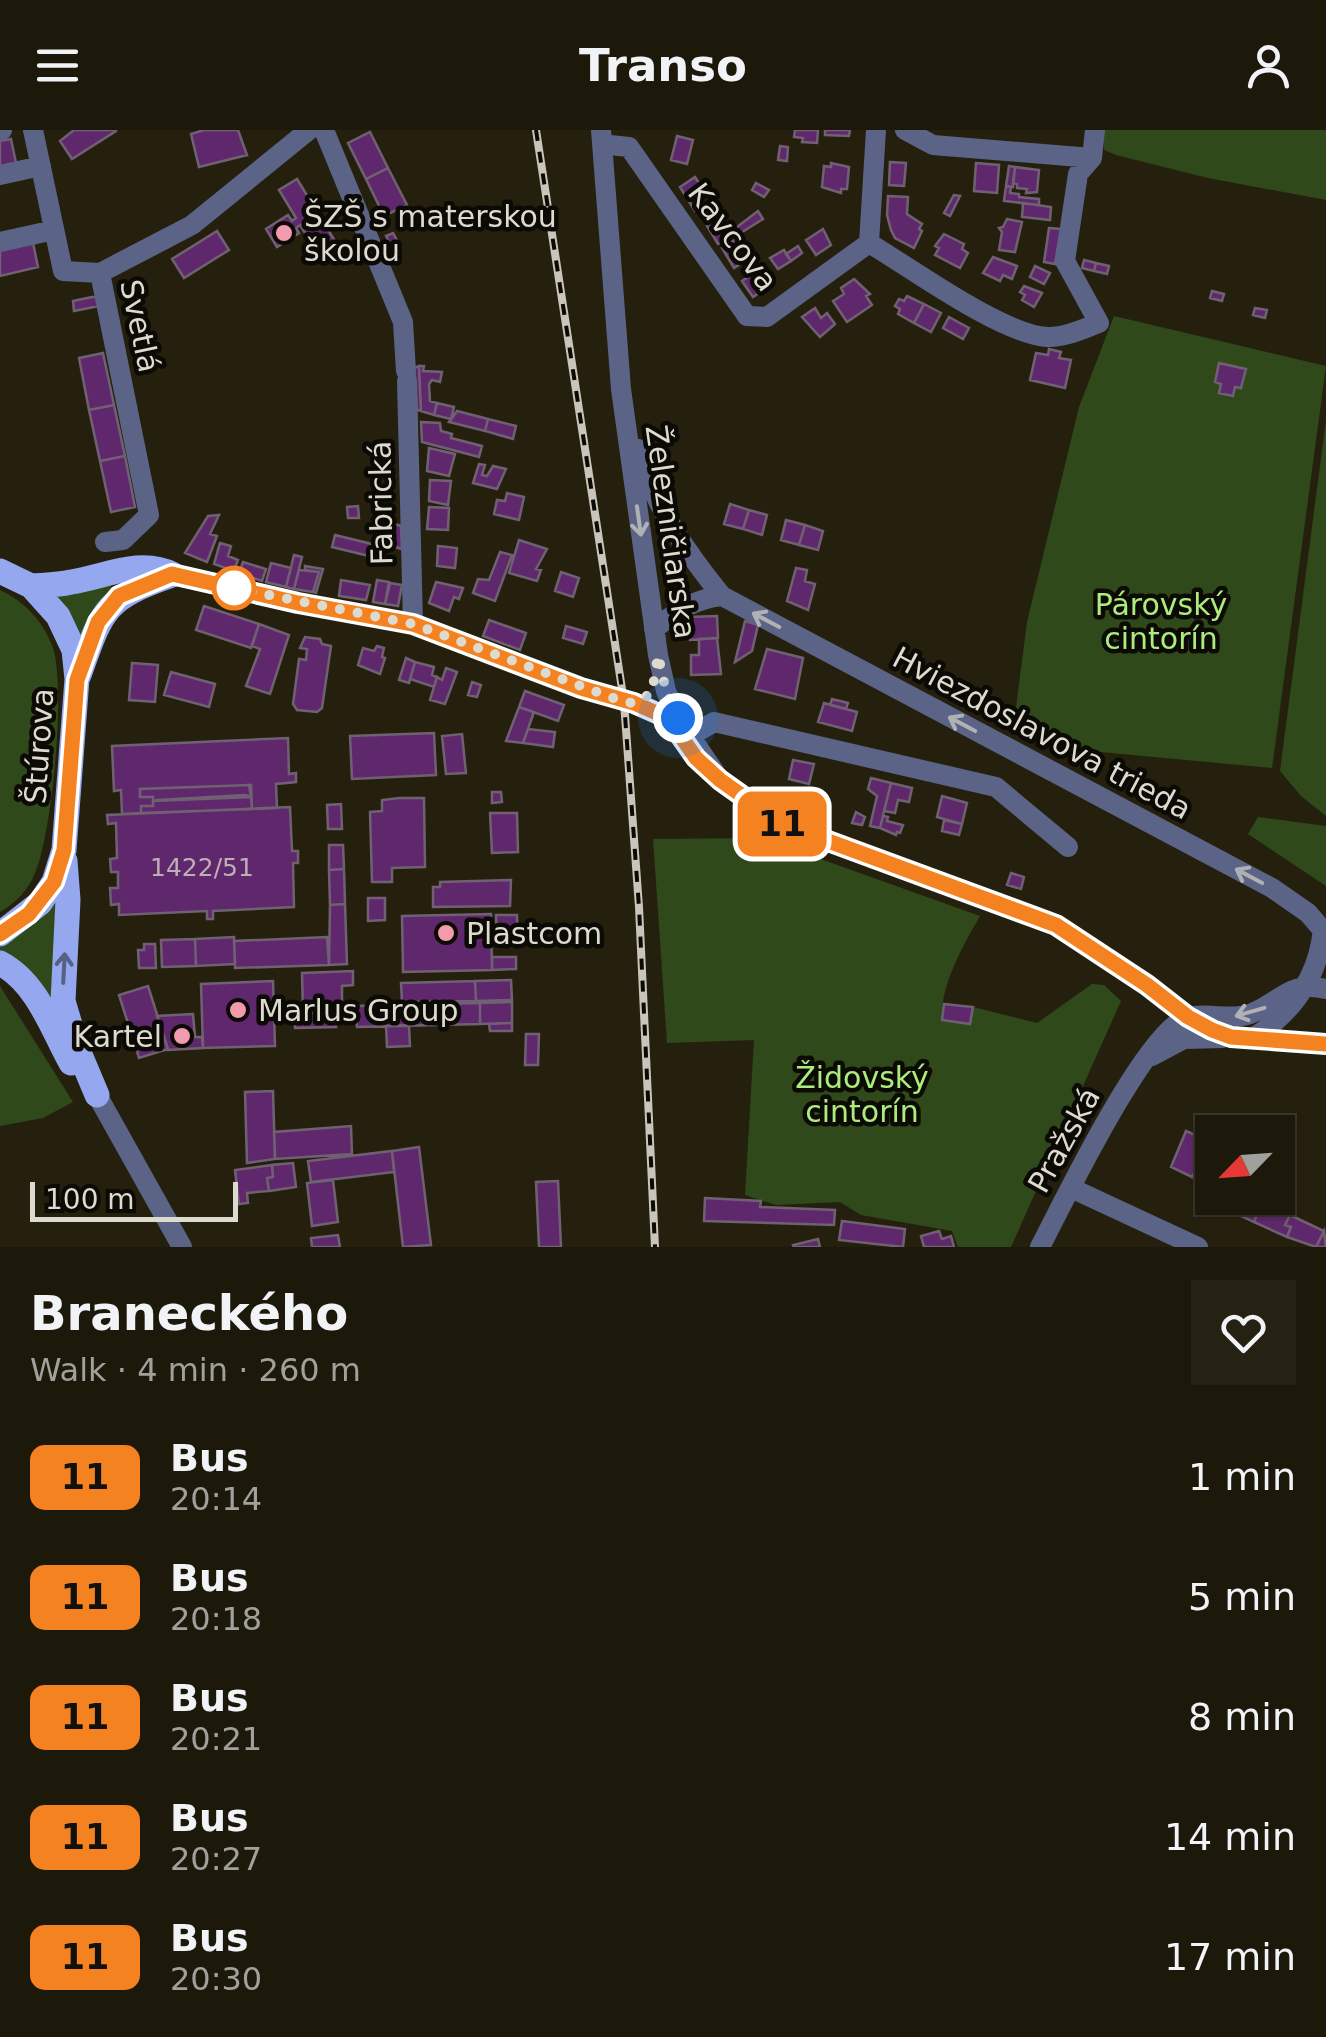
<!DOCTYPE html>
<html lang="en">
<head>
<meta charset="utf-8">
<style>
  :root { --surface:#1c180a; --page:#252113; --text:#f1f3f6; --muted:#a0a09c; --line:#3a372b }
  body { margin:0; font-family:"DejaVu Sans",sans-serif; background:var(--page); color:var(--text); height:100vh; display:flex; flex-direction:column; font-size:38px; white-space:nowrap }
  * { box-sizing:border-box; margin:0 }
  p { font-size:32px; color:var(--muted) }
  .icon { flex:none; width:55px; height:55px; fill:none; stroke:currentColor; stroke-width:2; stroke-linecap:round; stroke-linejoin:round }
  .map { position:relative; height:1117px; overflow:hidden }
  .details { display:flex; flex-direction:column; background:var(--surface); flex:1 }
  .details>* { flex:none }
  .badge { padding:0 20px; border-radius:15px; font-size:35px; line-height:65px }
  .needle { width:65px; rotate:245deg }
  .controls { position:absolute; left:1195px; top:985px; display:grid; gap:20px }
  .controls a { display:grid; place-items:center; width:100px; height:100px; border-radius:0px; background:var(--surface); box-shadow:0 2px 8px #0004,0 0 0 2px var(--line); font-size:50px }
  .scale { position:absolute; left:30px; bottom:25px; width:208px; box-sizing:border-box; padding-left:10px; border:5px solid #dddacf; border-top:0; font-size:28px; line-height:35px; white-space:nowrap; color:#dddacf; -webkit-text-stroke:8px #0c0a04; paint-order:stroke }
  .you { position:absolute; width:50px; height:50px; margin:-25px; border:8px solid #fff; border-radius:50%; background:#1a73e8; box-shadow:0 0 0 15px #1a73e833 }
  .map>.badge { position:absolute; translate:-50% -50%; box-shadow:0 0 0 5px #fff }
  .round { display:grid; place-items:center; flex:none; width:105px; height:105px; border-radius:0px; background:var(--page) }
  .headline { display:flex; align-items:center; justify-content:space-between; height:170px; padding:0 30px }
  h1 { font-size:48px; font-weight:700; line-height:75px }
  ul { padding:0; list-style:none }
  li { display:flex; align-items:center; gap:30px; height:120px; padding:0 30px }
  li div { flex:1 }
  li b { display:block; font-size:38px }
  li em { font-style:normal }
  li .badge { min-width:110px; font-weight:700; text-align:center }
  header { display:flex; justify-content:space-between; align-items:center; height:130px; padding:0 30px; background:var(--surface); font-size:45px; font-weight:700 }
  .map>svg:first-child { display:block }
  .green { fill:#2f491a }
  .building { fill:#60286c; stroke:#6f6172; stroke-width:2.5 }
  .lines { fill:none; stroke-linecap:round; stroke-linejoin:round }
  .minor { stroke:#5b6486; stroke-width:20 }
  .major { stroke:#95a7ef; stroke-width:25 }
  .rail-casing { stroke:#c9c5ba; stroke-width:8 }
  .rail { stroke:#0c0a04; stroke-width:4; stroke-dasharray:11; stroke-linecap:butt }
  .oneway { stroke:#b0b1b5 }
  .oneway2 { stroke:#576085 }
  .line-casing { stroke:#fff; stroke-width:22 }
  .line { stroke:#f58220; stroke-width:15 }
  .walk { stroke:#dddacf; stroke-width:10; stroke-dasharray:0 18 }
  .poi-dot { fill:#f29aae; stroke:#0c0a04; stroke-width:4 }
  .stop-dot { fill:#fff; stroke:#f58220; stroke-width:5 }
  .labels { text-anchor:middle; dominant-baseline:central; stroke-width:9; stroke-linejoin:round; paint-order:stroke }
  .number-label { font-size:25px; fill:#beaeb6 }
  .poi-label { font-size:30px; fill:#dddacf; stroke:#0c0a04; text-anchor:start }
  .street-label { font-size:30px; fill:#dddacf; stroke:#0c0a04 }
  .park-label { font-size:30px; fill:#aceb7d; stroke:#0c0a04 }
</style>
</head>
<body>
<header><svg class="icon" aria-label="menu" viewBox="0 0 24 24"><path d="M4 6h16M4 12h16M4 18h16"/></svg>Transo<svg class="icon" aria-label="person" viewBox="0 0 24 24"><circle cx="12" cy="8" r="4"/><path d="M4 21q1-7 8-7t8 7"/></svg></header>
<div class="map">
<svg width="1326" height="1117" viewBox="0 0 1326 1117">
  <rect width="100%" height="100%" fill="#25200e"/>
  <path class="green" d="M1104,0H1326V70L1208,48L1116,25L1104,20Z
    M1114,186L1326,236L1272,638L1068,619V614L1039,607L1014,593L1027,492L1079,277Z
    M1326,290V686L1301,666L1280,641Z
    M108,455L112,457V462L80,506L56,464Z
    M0,460C24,471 42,490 52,515C67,554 52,704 35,743C29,759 15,774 0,782Z
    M1258,687L1326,696V756L1248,704Z
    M762,708L980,786C961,819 940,857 942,890L970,894L973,877L1037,893L1092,854L1104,855L1121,871L1011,1117H958L952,1101L861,1085L840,1072L776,1075L745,1065L754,910L667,913L653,709Z
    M57,770L51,865L48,867L0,823V814Z
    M0,856L73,972L43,988L0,996Z"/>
  <path class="building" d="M74,0H116V1L72,29L60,11Z
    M204,0H238L247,25L199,37L191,4Z
    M795,0H818L817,13L802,12L803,8L794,7Z
    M825,0H850L849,6L825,5Z
    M370,2L388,38L366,49L348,13Z
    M677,6L693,10L687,34L671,30Z
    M11,9L16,33L0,37V11Z
    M780,16L788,17L787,31L778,30Z
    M890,32L906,33L904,56L889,55Z
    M831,33L849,37L847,59H841V63L822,57L824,36L831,37Z
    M976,33L999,35L997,63L974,61Z
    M1009,36L1015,37L1013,57L1006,56Z
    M1015,37L1039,40L1037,62L1026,63L1027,59L1017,58V54L1013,53Z
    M388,38L407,75L384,86L366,49Z
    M695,47L705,62L699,66L705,75L695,81L680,57Z
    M297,49L335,111L317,122L300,95L296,98L299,103L277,117L266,99L288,85L292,91L296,88L279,60Z
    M756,53L769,60L764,67L752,60Z
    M1006,56L1011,57L1010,63L1019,64V67L1039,69V75L1004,71Z
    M954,65L960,66L950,86L944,83Z
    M888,66L908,67L907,84L922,94L919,99L922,101L914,118L895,108L891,100L887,85Z
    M1023,73L1051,77L1050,90L1022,87Z
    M720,81L733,100L758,81L763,89L736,106L718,114L707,96L712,93L709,88Z
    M1007,89L1022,92L1015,122L999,120L1002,102L999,98L1003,97Z
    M1049,98L1061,99L1055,134L1044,132Z
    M823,99L831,115L816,125L806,110Z
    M217,101L229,120L184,148L172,129Z
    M393,103L399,114L392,118L386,106Z
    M944,104L964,114L962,119L968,123L960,138L935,125L939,118L935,116Z
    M741,106L753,126L734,138L722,118Z
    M33,113L38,137L0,146V120Z
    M798,116L802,123L791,131L786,124Z
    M784,120L791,131L778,139L770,128Z
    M993,127L1017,136L1012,149L1003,145L1000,151L983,143Z
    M1084,130L1096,133L1094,141L1082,138Z
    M1096,133L1109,136L1107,144L1094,141Z
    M1035,136L1050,143L1044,154L1030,147Z
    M757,141L771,155L753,167L742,151Z
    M854,149L870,164L866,166L872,175L847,192L833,171L844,164L841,158Z
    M1024,156L1042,163L1034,177L1022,170L1025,165L1020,162Z
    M1212,161L1224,164L1222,171L1210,168Z
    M907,166L924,174L914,193L898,184L900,179L895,176L899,169L904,171Z
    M92,167H97L99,176L74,181L73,171Z
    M924,174L941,183L931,202L914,193Z
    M815,178L821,188L827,183L835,194L820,207L802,187Z
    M1255,178L1267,180L1265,188L1253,185Z
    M949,187L969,198L963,209L943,198Z
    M1049,219L1061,222L1059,228L1071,230L1065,258L1030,250L1036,223L1048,225Z
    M103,223L114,275L89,280L79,228Z
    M1219,233L1246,239L1241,258L1235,257L1233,266L1219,263L1221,254L1215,252Z
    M419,236H424L423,241L442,242L440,252L432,250L429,254L430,271L437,273L434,285L421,281Z
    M419,236L421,281L417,280L414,238Z
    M437,273L454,277L451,289L434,285Z
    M114,275L125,326L100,331L89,280Z
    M457,281L488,289L485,301L449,292Z
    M488,289L516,296L513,309L485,301Z
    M421,292L440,293L441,301L452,304L451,308L482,316L479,327L422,312Z
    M429,318L455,324L449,346L427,341Z
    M125,326L135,377L111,382L100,331Z
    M479,334L485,335L482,345L487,346L493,336L506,339L497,359L473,353Z
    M430,350L451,351L448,375L429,371Z
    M507,363L524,367L519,390L494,384L497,370L505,371Z
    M730,374L749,380L743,399L724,394Z
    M358,376L359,388H348L347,377Z
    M429,377L449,378L448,400L427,399Z
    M749,380L767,385L762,405L743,399Z
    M219,385L210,404L217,406L207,432L185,423L208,386Z
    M374,388L380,389L381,413L376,412Z
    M380,389L401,396L402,419L381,413Z
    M786,390L805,395L799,415L781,410Z
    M805,395L823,401L818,420L799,415Z
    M335,405L376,415L373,427L332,417Z
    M519,410L547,419L536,439L541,440L537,451L509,443Z
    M220,413L231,416L228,426L238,430L234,441L214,434Z
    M438,416L457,418L455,438L437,436Z
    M500,422L512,425L495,471L473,463L478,449L489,450Z
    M294,425L302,427L294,459L286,457Z
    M243,432L266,439L262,451L239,443Z
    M271,433L291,438L286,457L266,452Z
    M305,436L323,439L316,463L313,462L319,442L305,440Z
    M796,438L807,440L805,451L815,454L808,480L787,471Z
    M299,440L319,442L313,462L294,459Z
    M561,442L579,448L573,467L555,461Z
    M341,450L370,455L366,470L339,466Z
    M377,450L389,452L385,474L373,472Z
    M436,452L463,458L459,469L454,467L449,481L429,473Z
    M390,453L402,455L398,476L385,474Z
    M204,476L259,494L251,518L196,500Z
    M717,486L718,508L690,510L689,487Z
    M489,490L526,503L520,520L483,506Z
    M745,491L758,495L752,521L735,532Z
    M259,494L289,505L270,564L246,556L260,519L252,516Z
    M566,496L587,502L583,514L563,508Z
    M305,507L320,509L322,514L331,516L322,578L317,582L297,580L293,574L299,529L306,530L307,519L300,518Z
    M717,508L721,544L691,545V525H699V509Z
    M377,516L384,518L382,527L385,528L380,544L358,535L363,518L374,521Z
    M767,519L803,528L795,569L755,559Z
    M406,528L415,532L409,553L399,550Z
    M415,532L434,537L432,545L437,547L434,557L410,549Z
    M132,533L158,535L155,572L129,570Z
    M446,538L457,542L445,574L430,570L437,547L442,550Z
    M171,542L215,554L209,577L164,565Z
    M472,552L481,555L477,567L468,565Z
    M525,561L564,575L558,591L519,577Z
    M832,569L848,573L846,579L830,575Z
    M824,573L857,582L852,601L818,592Z
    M519,577L534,582L523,613L506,611Z
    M528,599L555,602L553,617L523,613Z
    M434,603L436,645L352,649L350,606Z
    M462,604L466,643L446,644L442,606Z
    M288,608L289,644L296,643V652L276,654L277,678L252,679L251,655L164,658L140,659V667H153V676H141V683L122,684L121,660L114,661L112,616Z
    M793,630L814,634L809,654L789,649Z
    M871,648L891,653L880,698L870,696L877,666L868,659Z
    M891,653L912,658L909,672L898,670L895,683L884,681Z
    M249,655L251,667L153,671V667H140V659Z
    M492,662H501L502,672L492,673Z
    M245,665L251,667L252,679L141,683V676H153V671L158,670Z
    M942,666L967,673L962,694L937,687Z
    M399,668H424L425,737L392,738V752H372L370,682L382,681V670Z
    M341,674L342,699H328L327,675Z
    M290,677L292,721H298V733H293L294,777L213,781V789H207V781L119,785V774L111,775L110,758H118V742H111L110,729L117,728L116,693L108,694L107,685Z
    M856,682L865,687L862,695L852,693Z
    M490,683H517L518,722L492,723Z
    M883,686L888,687L887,691L903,695L900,703L897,702L896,705L880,698Z
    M944,690L962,694L959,705L942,701Z
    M329,715H343L344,739L329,740Z
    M344,739L345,774L330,775L329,740Z
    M1011,743L1024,747L1021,759L1007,755Z
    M511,750L510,776L433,777V757H440V752Z
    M368,768H385V790L368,791Z
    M345,774L347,834L329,835L330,775Z
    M491,784L492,840L403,842L402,786Z
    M496,785H517L518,816L497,817Z
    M234,807L235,834L196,836L195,809Z
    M327,807L329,835L235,838L234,811Z
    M195,809L196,836L162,837L161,810Z
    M144,814H155L156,838H139L138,820H144Z
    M492,827H516V839L492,840Z
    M353,841V855L342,856V881L303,884L302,843Z
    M511,850L512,870L476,871L475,851Z
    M273,851L275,916L203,918L201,854Z
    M475,851L476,871L402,872L401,853Z
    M148,856L168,919L139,928L119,865Z
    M512,872V893L480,894V873Z
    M480,873V894L357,897L356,876Z
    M944,874L973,877L970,894L942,890Z
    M336,883V897L295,898V884Z
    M193,884L195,907H202L203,918L168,920L157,886Z
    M512,893V901H490L489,894Z
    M409,895L410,916L387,917L386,896Z
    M526,904H539L538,935H525Z
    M273,961L275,1029L247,1033L245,962Z
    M351,996L352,1024L275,1029L274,1002Z
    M1186,1001L1207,1010L1212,1003V1047L1196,1039L1192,1047L1171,1037Z
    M419,1017L431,1115L403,1117L392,1021Z
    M392,1021L394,1042L311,1052L308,1031Z
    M293,1033L296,1057L269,1061L267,1048L273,1047L272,1035Z
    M272,1035L273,1047L267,1048L269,1061L247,1063L248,1073L239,1074L235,1040Z
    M333,1050L338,1092L312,1096L307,1053Z
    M558,1051L561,1117H539L536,1052Z
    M705,1068L761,1071L760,1077L835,1080L834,1095L704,1091Z
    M1223,1068H1252L1262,1072L1254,1092L1219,1076Z
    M1262,1072L1290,1085L1285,1095L1291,1097L1287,1107L1254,1092Z
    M1290,1085L1324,1101L1316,1117L1287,1107L1291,1097L1285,1095Z
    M842,1091L905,1099L903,1117L839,1110Z
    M939,1101L942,1109L951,1106L954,1117H924L921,1106Z
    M1324,1101L1326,1117H1316Z
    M338,1105L340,1117H312L311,1108Z
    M818,1109L820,1117H794L793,1115Z"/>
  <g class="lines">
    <path class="minor" d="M33,0L63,141L100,143L149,385L123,410L105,412
      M324,0L403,192L406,241
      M601,0L621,259L658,525L666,561L678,588L720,650L781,694L1056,795L1147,855L1188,887L1212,900L1231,907L1326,914
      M905,0L933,15L1092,28
      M0,1L2,0
      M610,15L629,17L747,186L767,187L869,113
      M0,45L41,36
      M0,112L54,100
      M869,113C911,138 1001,204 1047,207C1064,208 1083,199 1099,193L1065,131L1078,44L1092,28L1095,0
      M869,113L876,0
      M100,143L192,95L309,0
      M407,251L413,494
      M638,319C653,374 686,422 722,466L1272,758L1308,783L1326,804
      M172,445L297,473L413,494L581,558L634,573L668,588L679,604
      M654,499C676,482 693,469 722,466
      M690,606L714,592L996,657L1068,717
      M1253,908C1293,882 1319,846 1323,798
      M1152,926L1184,909L1223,908
      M97,965L182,1117
      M1071,1058L1198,1117
      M1040,1117C1063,1073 1147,898 1188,887C1208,882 1231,891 1250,884C1281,872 1289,850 1326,859"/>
    <path class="major" d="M0,441L31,456L58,486L74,520L77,549L64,720L54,752L40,773L0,804
      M31,456C44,455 58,455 71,452C104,447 140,428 172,444
      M79,545C103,478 104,469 172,445
      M65,731L68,770L63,871L76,915L97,965
      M0,833C37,852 52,899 71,933"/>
    <g class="rail-casing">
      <path id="rail" d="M536,0L624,572L639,777L655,1117"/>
    </g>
    <use href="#rail" class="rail"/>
  </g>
  <defs><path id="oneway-shaft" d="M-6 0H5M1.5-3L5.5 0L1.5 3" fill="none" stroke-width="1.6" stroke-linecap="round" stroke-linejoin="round" transform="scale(2.5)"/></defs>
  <g class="oneway">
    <use href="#oneway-shaft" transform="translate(639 391) rotate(82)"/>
    <use href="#oneway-shaft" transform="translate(766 490) rotate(-152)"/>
    <use href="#oneway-shaft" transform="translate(962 594) rotate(-152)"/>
    <use href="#oneway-shaft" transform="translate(1249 746) rotate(-152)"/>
    <use href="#oneway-shaft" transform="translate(1250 882) rotate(164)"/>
  </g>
  <use class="oneway2" href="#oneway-shaft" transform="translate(64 838) rotate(-87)"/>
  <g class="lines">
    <g class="line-casing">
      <path id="line" d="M0,804L29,784L54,752L64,720L77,550L98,492L119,466L172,444L298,473L413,494L581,558L634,573L668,588L696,628L720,650L782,694L1056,795L1147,855L1188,887L1212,900L1231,907L1326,914"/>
    </g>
    <use href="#line" class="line"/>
    <path class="walk" d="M234,458L413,494L624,572L634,573L652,563L658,525L666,561L678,588"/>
  </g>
  <g class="poi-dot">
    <circle cx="284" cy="103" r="10"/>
    <circle cx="446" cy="803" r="10"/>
    <circle cx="238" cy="880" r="10"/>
    <circle cx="182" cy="906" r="10"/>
  </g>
  <circle class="stop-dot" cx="234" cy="458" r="20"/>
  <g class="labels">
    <g class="number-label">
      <text x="202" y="737">1422/51</text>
    </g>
    <g class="poi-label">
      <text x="304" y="86">ŠZŠ s materskou<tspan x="304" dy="34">školou</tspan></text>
      <text x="466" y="803">Plastcom</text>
      <text x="258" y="880">Marlus Group</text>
      <text x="162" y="906" text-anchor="end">Kartel</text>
    </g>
    <g class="street-label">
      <text transform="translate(733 107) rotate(53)">Kavcova</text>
      <text transform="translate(140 196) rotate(78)">Svetlá</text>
      <text transform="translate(381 373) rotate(-91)">Fabrická</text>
      <text transform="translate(671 402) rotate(82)">Železničiarska</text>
      <text transform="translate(1042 603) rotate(28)">Hviezdoslavova trieda</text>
      <text transform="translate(39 616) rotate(-86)">Štúrova</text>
      <text transform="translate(1064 1010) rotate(-61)">Pražská</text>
    </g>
    <g class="park-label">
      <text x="1161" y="474">Párovský<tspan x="1161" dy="34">cintorín</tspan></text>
      <text x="862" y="947">Židovský<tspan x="862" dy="34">cintorín</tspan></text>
    </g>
  </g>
</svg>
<div class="controls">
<a><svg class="needle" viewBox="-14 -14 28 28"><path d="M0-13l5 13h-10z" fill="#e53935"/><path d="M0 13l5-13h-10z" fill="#a0a09c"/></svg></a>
</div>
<div class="scale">100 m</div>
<div class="you" style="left:678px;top:588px"></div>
<b class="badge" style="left:782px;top:694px;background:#f58220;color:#111">11</b>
</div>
<section class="details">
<div class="headline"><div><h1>Braneckého</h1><p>Walk · 4 min · 260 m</p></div><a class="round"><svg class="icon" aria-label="heart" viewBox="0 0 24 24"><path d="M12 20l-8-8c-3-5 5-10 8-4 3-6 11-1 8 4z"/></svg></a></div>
<ul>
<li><span class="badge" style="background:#f58220;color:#111">11</span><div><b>Bus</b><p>20:14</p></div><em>1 min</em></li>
<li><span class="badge" style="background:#f58220;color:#111">11</span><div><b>Bus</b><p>20:18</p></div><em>5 min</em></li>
<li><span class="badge" style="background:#f58220;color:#111">11</span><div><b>Bus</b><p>20:21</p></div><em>8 min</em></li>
<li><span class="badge" style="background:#f58220;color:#111">11</span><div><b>Bus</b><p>20:27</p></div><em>14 min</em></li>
<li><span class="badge" style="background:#f58220;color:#111">11</span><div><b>Bus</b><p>20:30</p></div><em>17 min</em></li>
</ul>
</section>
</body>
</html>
